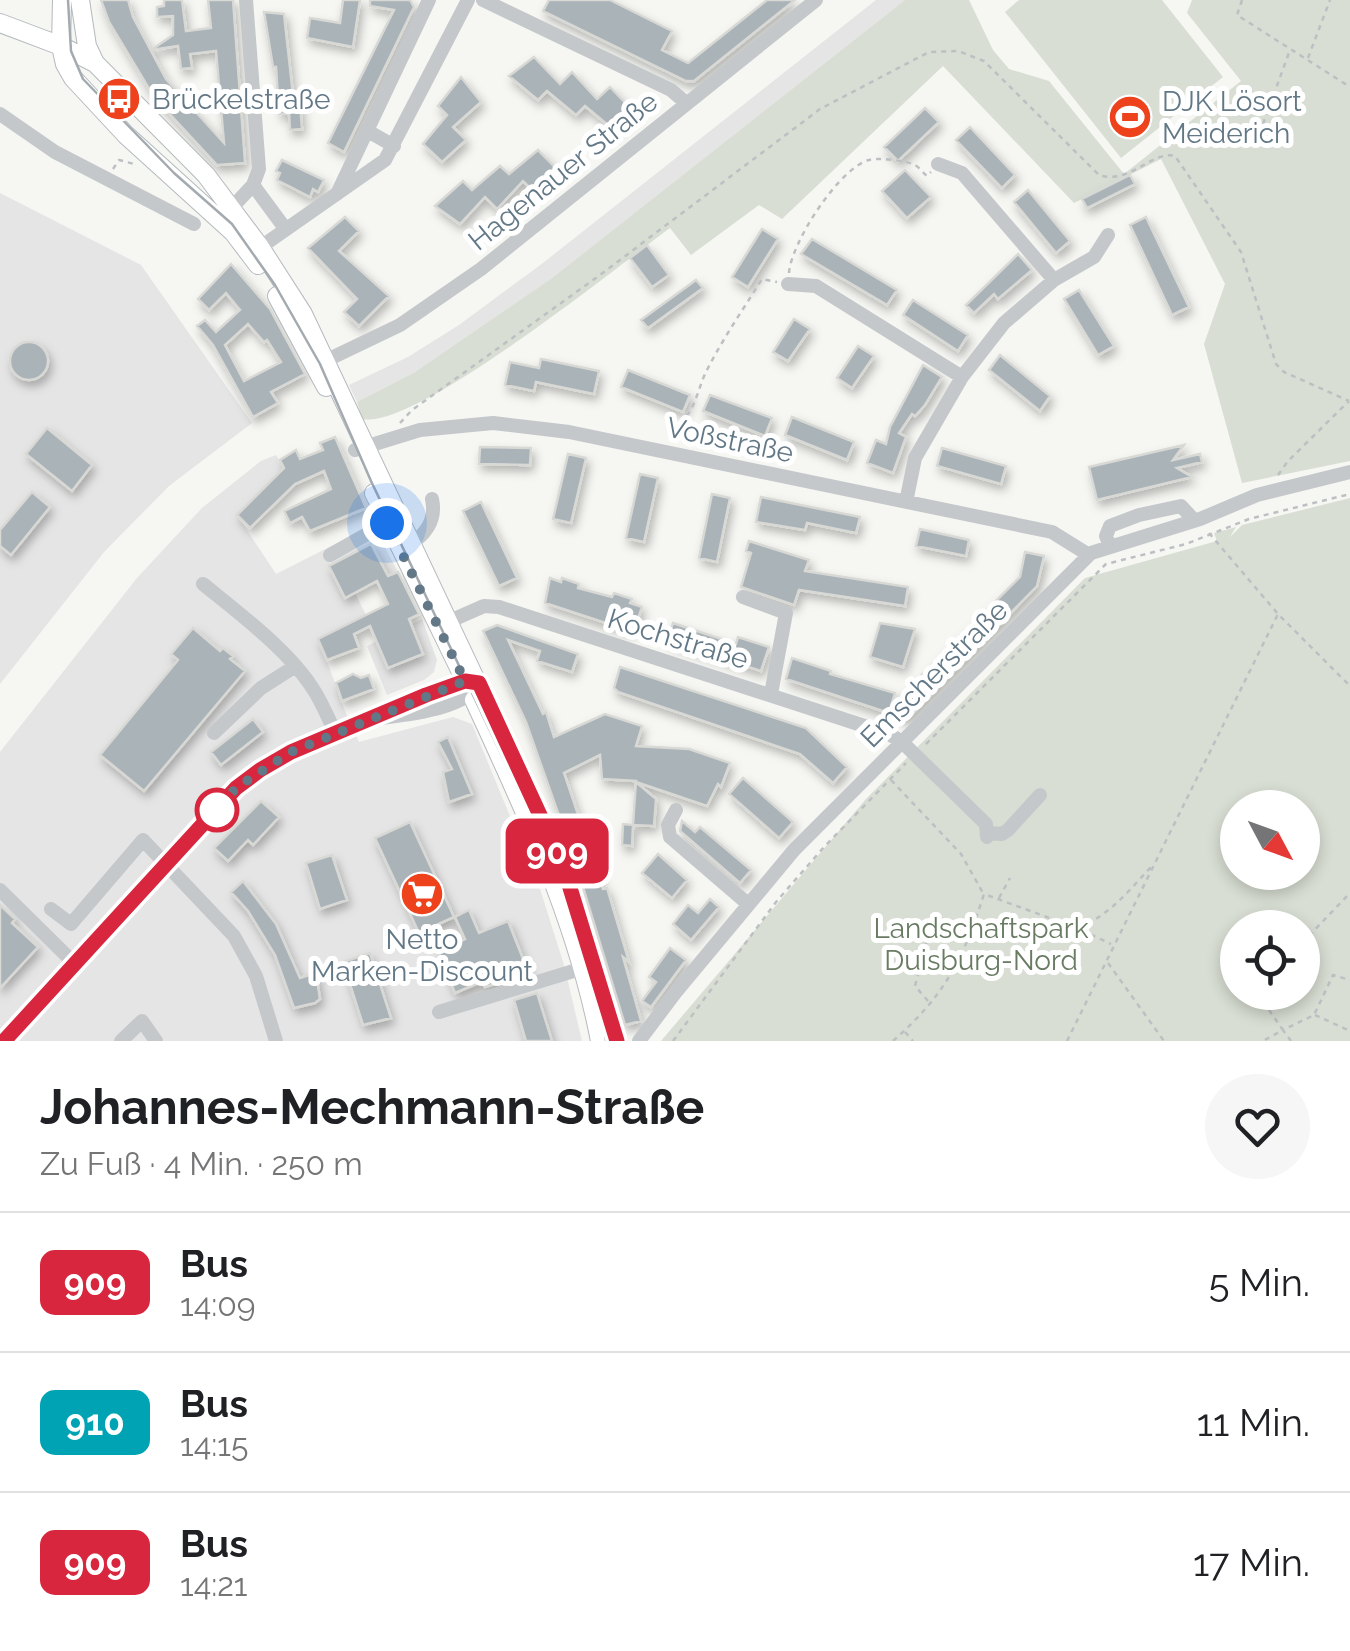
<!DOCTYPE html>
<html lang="de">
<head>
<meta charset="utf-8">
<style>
  :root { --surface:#fff; --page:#f6f6f6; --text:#202124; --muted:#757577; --line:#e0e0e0 }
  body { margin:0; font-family:Raleway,sans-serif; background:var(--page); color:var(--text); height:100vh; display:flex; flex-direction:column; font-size:38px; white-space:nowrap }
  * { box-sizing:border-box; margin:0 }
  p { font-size:32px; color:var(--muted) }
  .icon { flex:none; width:55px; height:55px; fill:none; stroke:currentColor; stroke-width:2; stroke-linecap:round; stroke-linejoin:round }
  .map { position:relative; height:1041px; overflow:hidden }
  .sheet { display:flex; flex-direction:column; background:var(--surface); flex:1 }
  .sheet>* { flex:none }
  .badge { padding:0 20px; border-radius:15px; font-size:35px; line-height:65px }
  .needle { width:65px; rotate:131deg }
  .fabs { position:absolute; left:1220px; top:790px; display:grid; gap:20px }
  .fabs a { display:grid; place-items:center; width:100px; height:100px; border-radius:50%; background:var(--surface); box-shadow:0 5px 15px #0003; font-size:50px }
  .you { position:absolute; width:50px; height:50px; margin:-25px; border:8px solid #fff; border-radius:50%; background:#1a73e8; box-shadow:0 0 0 15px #1a73e833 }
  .map>.badge { position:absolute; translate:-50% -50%; box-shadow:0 0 0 5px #fff }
  .round { display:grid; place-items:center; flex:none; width:105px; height:105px; border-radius:52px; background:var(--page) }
  .summary { display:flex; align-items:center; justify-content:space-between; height:170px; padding:0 40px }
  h1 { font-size:48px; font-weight:700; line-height:75px }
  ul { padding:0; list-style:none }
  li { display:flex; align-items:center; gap:30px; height:140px; padding:0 40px; border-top:2px solid var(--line) }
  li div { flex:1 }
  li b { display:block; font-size:38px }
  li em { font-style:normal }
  li .badge { min-width:110px; font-weight:700; text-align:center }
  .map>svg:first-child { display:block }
  .built { fill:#e4e5e4 }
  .green { fill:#d8ded3; fill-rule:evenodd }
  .building { fill:#aab3b8; stroke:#d8d8d5; stroke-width:2.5; fill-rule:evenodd; filter:url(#shadow) }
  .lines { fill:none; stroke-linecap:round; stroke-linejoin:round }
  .major-casing { stroke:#b4babe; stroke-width:20 }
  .path { stroke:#bdc0c2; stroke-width:2.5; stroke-dasharray:5 5; stroke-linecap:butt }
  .minor { stroke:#c4c8cb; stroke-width:14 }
  .major { stroke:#fff; stroke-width:18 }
  .tram { stroke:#a4abb0; stroke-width:2.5 }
  .line-casing { stroke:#fff; stroke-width:22 }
  .line { stroke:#d7263d; stroke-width:15 }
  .walk { stroke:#637886; stroke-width:10; stroke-dasharray:0 18 }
  .stop-dot { fill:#fff; stroke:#d7263d; stroke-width:5 }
  .labels { text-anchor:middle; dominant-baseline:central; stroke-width:10; stroke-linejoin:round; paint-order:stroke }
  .poi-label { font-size:28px; fill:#637886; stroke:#fff; text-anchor:start }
  .street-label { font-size:28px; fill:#637886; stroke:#fff }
  .park-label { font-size:28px; fill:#697c63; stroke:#fff }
</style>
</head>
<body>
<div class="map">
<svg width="1350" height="1041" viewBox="0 0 1350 1041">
  <defs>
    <filter id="shadow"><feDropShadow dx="3" dy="5.5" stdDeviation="5" flood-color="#0004"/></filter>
  </defs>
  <rect width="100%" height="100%" fill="#f6f6f3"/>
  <path class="built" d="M876,0H905L552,278L415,372L357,402L349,385L408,357L459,325L543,263Z
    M0,193L141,265L252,423L169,486L104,552L0,684Z
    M276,455L284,468L237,515L276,574L373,525L398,572L355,593L366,615L319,639L345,711L359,742L453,717L472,724L540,889L564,965L582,1041H0V752L137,578L202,508L261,461Z
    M422,619L437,660L434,672L424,680L387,695L367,646Z"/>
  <path class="green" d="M905,0H969L993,50L1009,69L1049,81L1124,174L1241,81L1187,13L1192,0H1350V461L1242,483L1204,344L1225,284L1161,159L1074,203L943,66L782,219L759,205L691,255L670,228C619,265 415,431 362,419L357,402L415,372L552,278Z
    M1019,0H1162L1223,77L1121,158L1005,12Z
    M1350,498V1041H661L866,799L1085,578L1217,541L1214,533L1236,527L1230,537L1242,525ZM1238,808H1302V872H1238ZM1238,928H1302V992H1238Z"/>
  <path class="building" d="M101,0H128L133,17L166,79L224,143L216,51L190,54L192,68L181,69L178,46L151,50L173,35V16L157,17V7L164,6V0H182L186,31L211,28L208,0H233L245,163L217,165L154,97L109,22Z
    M343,0H360L353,47L307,38L310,18L340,23Z
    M370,0H410L414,7L344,152L328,143L394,10L370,6Z
    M549,0H610L672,31L662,50L688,63L767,0H795L694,81H686L543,11Z
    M264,12L284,14L294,104H300L302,129L290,130L289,113L279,114L281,96L278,97L276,67H273Z
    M534,57L560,84L572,72L597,99L610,87L633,111L614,130L585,106L576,115L547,91L538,100L509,76Z
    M461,77L481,102L453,127L466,140L442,162L423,144L447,115L438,106Z
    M925,108L939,122L898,161L884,147Z
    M970,127L1015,175L1002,188L956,140Z
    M538,150L557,169L535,193L523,181L497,209L485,197L460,224L435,206L463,181L472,190L500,166L509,174Z
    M282,160L324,180L318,192L313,189L310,197L277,180L280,173L276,171Z
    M905,170L931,197L907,218L882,191Z
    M1130,175L1135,184L1087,208L1082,199Z
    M1028,190L1070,241L1056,253L1014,202Z
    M345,217L359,231L339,251L389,296L359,326L344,312L357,299L308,248Z
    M1146,217L1189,307L1172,315L1130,225Z
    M762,229L778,239L748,287L732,277Z
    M812,239L897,290L887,305L801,254Z
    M647,245L669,275L652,287L630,258Z
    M1018,254L1032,270L998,299L994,294L974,313L966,305Z
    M231,264L270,309L305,374L271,392L278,403L253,417L213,345L197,326L205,320L216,332L240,310L226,293L209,310L198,299ZM248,324L264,342L267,340L281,362L244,381L225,345Z
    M696,280L703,288L648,328L641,320Z
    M1079,290L1114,346L1098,355L1064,299Z
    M913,300L968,335L958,351L903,315Z
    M794,319L810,329L788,361L773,352Z
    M10 361a19 19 0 1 1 38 0a19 19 0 1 1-38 0Z
    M858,346L874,356L852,388L837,378Z
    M1000,355L1050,396L1040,411L989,370Z
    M541,359L599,371L594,394L536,382L534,391L505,385L510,362L539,368Z
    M923,365L942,377L925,405L915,416L912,414L899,433L906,437L893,473L867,463L876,440L886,444L890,427Z
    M628,370L690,395L683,412L621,387Z
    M710,395L772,418L765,436L703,411Z
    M792,417L854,442L847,460L785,435Z
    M47,428L92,465L72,491L26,454Z
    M335,437L366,508L310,531L302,517L290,523L284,511L331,489L324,471L295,484L250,528L237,515L284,468L280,460L296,450L300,459L323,450L320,443Z
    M1184,445L1173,460L1200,454L1202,462L1177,468L1192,477L1097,500L1089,467Z
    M480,447L531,448L530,465L479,464Z
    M942,448L1006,466L1001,484L937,466Z
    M568,454L586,458L571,523L553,519Z
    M640,474L658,478L644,542L626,538Z
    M32,492L50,507L11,555L0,546V530Z
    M712,494L730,498L717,562L699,558Z
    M761,497L860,517L856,533L807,523L805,530L756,522Z
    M481,502L517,578L499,586L463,511Z
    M920,529L969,540L966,556L916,546Z
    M749,541L809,560L805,571L908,587L905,606L799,590L794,605L741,587L751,553L746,551Z
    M371,544L388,576L398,572L419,614L409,619L423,654L388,668L370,626L354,634L359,648L327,660L318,639L388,604L377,581L345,598L329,566Z
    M1025,552L1044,556L1037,586L907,719L786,679L792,658L831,671L830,674L895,693L891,706L1020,577Z
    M550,578L561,582L562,578L579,584L578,588L612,597L614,593L632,599L630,603L642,607L636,624L633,623L630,631L545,603Z
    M673,623L736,644L738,637L769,647L761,671L667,641Z
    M880,623L915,629L903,667L870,657Z
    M497,625L578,654L572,672L537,661L540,651L508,640L543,714L546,712L554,737L605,714L642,726L636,746L689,749L730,763L721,787L718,784L707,806L636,782L656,799L654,826L633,825L632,846L622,845L623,824L633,825L636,781L602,779L600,755L564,773L603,889L607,888L629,962L623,957L641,1021L625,1025L575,861L526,722L483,631Z
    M193,628L220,651L223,648L233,656L230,659L245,671L144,791L100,755L178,660L171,654Z
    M620,667L806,728L847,767L833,783L800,754L618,692L614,688Z
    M353,674L361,678L369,675L374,689L342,701L336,683Z
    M253,719L263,732L221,765L211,752Z
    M448,737L472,794L449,802L443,772L452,769L438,742Z
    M743,778L793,822L779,838L729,794Z
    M261,801L279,817L253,845L248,840L228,861L214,848Z
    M682,821L695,832L700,827L751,870L740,883L680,831Z
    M410,822L454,917L419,933L375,838Z
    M658,854L687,880L672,898L642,873Z
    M332,855L347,900L320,909L306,863Z
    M243,881L276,924L300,978L316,973L320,999L315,1003L294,1008L275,955L248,911L231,892Z
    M710,899L719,907L691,940L673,924L688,905L698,913Z
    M0,905L15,919L12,923L38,947L0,988Z
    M469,910L479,933L508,921L529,974L485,987L483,981L455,993L438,951L465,939L455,917Z
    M670,948L686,960L651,1007L642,1001L656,982L649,977Z
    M370,953L391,1018L363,1025L343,962Z
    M537,993L552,1041H526L514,1000Z"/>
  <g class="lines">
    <g class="major-casing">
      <path id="major" d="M62,0L61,46L65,64L73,78L126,135L233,232L258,265
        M80,0L87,46L95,63
        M0,23L61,46L95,63L206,175L260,247L303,314L563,865L617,1041
        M277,296L326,387
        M374,493L461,672
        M474,700C525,810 577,921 600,1041"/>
    </g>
    <path class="path" d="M1242,0L1237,15L1350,87
      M1308,58L1330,0
      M1263,124L1290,50
      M113,169L119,160L134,164
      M789,273C791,243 839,168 869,160C877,157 908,161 915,165C920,168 923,173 927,176L931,172
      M400,423L412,410L600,275L820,109L929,52L958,51L984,61L1099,175C1130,185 1152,150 1175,156L1241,252L1276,364L1284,372L1349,401
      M687,445L685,418C697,404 699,384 708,368C724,337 744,308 762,279L777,282
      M1278,475L1288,461L1349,401
      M1209,533L1278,614L1350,686
      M926,744L1106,564L1186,544L1249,519L1350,494
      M891,780L961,854L983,893
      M999,898L1010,878
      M1078,927C1109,917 1130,889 1152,866
      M1302,943L1350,893
      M1108,963L1164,1041
      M1261,992L1264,1003L1283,1030L1263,1041
      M928,1001L915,986L930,929L942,919L972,925
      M1315,1015L1350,1031
      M905,1032L913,1041
      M673,1041L776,902L824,847L906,763
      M893,1041C945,995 963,960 984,894L1077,928L1111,944
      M1067,1041L1278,614
      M1291,1041L1283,1030L1314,1015L1333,975L1350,980"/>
    <path class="minor" d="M483,0L671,90L686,103
      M0,114L55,152L194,224
      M366,130L394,146
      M938,164L962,173L1054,280
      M253,185L284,227
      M337,194L429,0
      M227,213L253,185L259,169L246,0
      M255,251L385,160L468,0
      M788,284L816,286L962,377
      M327,360L400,325L481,269L816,0
      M355,450L420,430L493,423L569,432L1052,532L1089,555
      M906,502L915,458L962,377L1004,323L1054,280L1094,257L1108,235
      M1110,546L1106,536L1110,526L1139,515L1181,506L1194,520
      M405,547C424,537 437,521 432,499
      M330,555L397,517
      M203,584C240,614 291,652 315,692C323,705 329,720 336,734
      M743,597L786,613L771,694
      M443,624L484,606L499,607L889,734L902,742L986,824L987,837
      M214,733L261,688L294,667
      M676,810L668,825L670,837L748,904
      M989,833L1002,834L1008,830L1040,795
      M0,890L75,964
      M51,909L71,924L143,840L234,936L256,976L276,1041
      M439,1012L590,966
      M4,1041L236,788L291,752L426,695L465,681L479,683C467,710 402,715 374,719
      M121,1041L142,1021L156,1041
      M639,1041L675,993L794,850L1091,553L1200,519L1257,495L1350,472"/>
    <use href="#major" class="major"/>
    <path class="tram" d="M68,0L71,51L83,79L174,173L232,224L275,285L320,364L371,481L555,867L604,1022L606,1041"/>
  </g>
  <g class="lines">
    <g class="line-casing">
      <path id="line" d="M4,1041L236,788L260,770L291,752L426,695L465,681L479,683L563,865L617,1041"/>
    </g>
    <use href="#line" class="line"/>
    <path class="walk" d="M217,810L213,814L236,788L291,752L465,681L387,523"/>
  </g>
  <defs>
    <g id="bus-disc" transform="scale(2.25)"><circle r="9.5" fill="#ed421c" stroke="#fff"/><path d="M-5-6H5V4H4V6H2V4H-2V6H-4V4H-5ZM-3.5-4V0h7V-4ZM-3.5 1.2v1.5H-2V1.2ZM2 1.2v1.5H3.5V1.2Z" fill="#fff"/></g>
    <g id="stadium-disc" transform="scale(2.25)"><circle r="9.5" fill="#ed421c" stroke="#fff"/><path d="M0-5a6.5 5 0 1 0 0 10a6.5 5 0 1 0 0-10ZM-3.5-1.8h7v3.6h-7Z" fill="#fff"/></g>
    <g id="supermarket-disc" transform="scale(2.25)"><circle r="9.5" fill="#ed421c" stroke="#fff"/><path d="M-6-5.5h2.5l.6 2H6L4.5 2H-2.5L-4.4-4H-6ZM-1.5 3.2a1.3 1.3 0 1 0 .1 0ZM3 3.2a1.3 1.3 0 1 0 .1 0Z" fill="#fff"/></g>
  </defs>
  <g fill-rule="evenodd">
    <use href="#bus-disc" x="119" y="99"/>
    <use href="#stadium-disc" x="1130" y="117"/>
    <use href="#supermarket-disc" x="422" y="894"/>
  </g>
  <circle class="stop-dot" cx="217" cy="810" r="20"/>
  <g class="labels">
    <g class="poi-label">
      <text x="152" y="99">Brückelstraße</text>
      <text x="1162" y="101">DJK Lösort<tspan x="1162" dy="32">Meiderich</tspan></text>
      <text x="422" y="939" text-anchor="middle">Netto<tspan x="422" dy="32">Marken-Discount</tspan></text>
    </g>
    <g class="street-label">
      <text transform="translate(563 171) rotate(-39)">Hagenauer Straße</text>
      <text transform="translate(730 440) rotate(12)">Voßstraße</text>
      <text transform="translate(678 639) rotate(17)">Kochstraße</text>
      <text transform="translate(934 674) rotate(-45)">Emscherstraße</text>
    </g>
    <g class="park-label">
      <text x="981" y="928">Landschaftspark<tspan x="981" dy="32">Duisburg-Nord</tspan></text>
    </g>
  </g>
</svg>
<div class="fabs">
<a><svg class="needle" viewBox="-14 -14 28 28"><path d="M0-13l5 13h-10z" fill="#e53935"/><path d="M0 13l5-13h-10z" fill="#757577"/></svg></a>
<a><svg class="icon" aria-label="locate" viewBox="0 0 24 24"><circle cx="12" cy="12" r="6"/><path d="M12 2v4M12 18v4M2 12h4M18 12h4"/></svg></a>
</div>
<div class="you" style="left:387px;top:523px"></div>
<b class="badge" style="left:557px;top:851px;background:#d7263d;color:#fff">909</b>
</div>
<section class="sheet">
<div class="summary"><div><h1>Johannes-Mechmann-Straße</h1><p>Zu Fuß · 4 Min. · 250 m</p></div><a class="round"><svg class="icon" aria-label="heart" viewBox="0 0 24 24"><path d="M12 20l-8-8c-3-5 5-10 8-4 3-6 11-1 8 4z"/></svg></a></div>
<ul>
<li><span class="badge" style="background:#d7263d;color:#fff">909</span><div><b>Bus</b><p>14:09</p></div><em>5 Min.</em></li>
<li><span class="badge" style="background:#00a3b4;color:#fff">910</span><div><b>Bus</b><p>14:15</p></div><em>11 Min.</em></li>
<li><span class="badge" style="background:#d7263d;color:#fff">909</span><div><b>Bus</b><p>14:21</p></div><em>17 Min.</em></li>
</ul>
</section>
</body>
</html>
